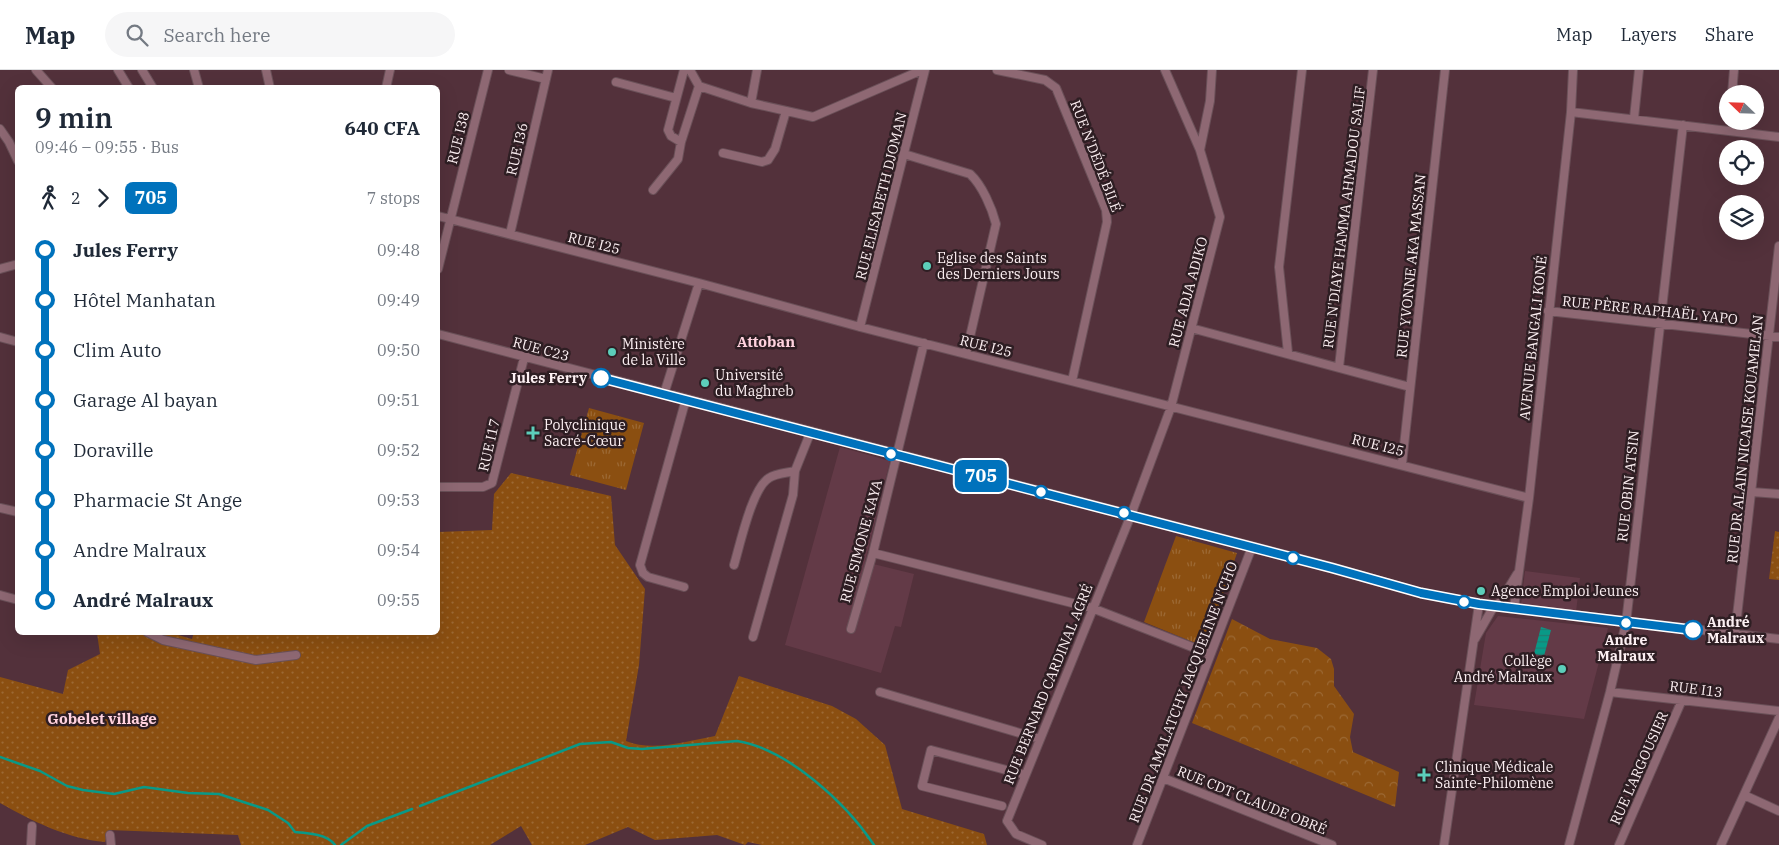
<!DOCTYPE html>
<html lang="en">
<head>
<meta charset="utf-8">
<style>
  :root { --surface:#fff; --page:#f6f6f7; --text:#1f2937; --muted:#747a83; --line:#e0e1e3 }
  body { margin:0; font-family:"IBM Plex Serif",serif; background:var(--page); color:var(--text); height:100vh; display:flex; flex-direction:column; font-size:19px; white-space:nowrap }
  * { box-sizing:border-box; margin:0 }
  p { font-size:16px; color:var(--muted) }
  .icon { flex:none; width:28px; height:28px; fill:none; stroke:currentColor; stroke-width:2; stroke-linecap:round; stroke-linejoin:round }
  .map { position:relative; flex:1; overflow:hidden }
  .side { position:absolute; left:15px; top:15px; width:425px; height:550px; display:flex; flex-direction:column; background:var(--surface); border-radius:8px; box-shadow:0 5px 20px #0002 }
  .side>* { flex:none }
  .badge { padding:0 10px; border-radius:8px; font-size:18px; line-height:32px }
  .needle { width:32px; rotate:293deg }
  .controls { position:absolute; left:1719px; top:15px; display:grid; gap:10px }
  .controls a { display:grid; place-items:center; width:45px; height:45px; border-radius:50%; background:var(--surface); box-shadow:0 5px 20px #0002; font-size:25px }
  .map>.badge { position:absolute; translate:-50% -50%; box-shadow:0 0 0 2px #fff }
  .legs { display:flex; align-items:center; gap:8px; height:55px; padding:0 20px; font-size:16px }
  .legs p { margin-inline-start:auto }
  .overview { display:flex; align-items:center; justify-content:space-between; height:85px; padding:0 20px }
  h1 { font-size:28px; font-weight:600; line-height:38px }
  ul { padding:0 20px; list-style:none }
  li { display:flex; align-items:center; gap:18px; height:50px; font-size:19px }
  li i { display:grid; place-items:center; width:8px; height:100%; margin:0 6px; background:currentColor }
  li i::after { content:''; width:12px; height:12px; margin:-6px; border:4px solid; border-radius:50%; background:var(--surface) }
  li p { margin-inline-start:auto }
  li:first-child i { background:linear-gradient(#0000 50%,currentColor 0) }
  li:last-child i { background:linear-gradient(currentColor 50%,#0000 0) }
  header { display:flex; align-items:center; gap:30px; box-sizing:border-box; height:70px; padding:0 25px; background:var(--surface); border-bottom:1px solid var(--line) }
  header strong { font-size:24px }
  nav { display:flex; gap:28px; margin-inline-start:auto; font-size:18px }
  .search { width:350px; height:45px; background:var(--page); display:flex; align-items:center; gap:12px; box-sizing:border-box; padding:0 18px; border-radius:28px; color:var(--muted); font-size:19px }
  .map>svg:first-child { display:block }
  .built { fill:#633a47 }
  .grass { fill:url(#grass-dots) }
  .forest { fill:url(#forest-crowns) }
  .park { fill:url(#park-tufts) }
  .water { fill:url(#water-rules) }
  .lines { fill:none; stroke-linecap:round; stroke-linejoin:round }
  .stream { stroke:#099987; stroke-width:2.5 }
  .minor-casing { stroke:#6a5058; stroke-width:10 }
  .minor { stroke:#8e6873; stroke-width:8 }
  .line-1-casing { stroke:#fff; stroke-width:11 }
  .line-1 { stroke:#0072bc; stroke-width:8 }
  .poi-dot { fill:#5cceba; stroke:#2e1e23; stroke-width:2 }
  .stop-1-dot { fill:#fff; stroke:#0072bc; stroke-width:2.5 }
  .labels { text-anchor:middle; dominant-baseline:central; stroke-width:5; stroke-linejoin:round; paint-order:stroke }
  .street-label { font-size:14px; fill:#fdf0f3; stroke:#2e1e23 }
  .poi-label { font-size:14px; fill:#fdf0f3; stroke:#2e1e23; text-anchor:start }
  .stop-label { font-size:14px; font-weight:bold; fill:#fdf0f3; stroke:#2e1e23; text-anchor:end }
  .neighbourhood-label { font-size:15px; font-weight:bold; fill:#ffd2de; stroke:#2e1e23 }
</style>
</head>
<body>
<header>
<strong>Map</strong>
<div class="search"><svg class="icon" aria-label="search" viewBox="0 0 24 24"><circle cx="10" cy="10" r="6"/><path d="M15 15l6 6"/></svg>Search here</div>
<nav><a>Map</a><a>Layers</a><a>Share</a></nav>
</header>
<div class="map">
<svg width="1779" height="775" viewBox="0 0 1779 775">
  <defs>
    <pattern id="grass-dots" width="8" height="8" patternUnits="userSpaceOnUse" patternTransform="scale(1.25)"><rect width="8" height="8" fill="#8b4f11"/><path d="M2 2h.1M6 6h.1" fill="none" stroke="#9c6934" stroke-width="1.8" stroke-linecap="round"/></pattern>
    <pattern id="forest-crowns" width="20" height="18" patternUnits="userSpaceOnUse" patternTransform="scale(1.25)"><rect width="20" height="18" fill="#8b4f11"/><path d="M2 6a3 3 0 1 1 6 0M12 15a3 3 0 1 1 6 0" fill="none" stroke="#9c6934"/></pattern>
    <pattern id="park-tufts" width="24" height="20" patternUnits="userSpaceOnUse" patternTransform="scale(1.25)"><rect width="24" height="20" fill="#8b4f11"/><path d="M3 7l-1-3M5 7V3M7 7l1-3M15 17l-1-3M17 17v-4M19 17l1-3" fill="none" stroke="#9c6934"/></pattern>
    <pattern id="water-rules" width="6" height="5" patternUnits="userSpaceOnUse" patternTransform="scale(1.25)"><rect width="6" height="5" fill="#099987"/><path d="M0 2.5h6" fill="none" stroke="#207d71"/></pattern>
  </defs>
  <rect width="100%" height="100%" fill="#53313b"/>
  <path class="built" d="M840,377L890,391L865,492L914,504L901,557L895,556L881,603L785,575Z
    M1525,501L1580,508L1576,542L1521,535Z
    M1498,546L1608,558L1584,649L1474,635L1486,563Z"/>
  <path class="grass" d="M511,403L611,426L615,475L645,519L639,595L626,671C653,682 687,671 715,666L739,606L832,636L856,649L885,675L902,739L984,764L987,775H762L748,772L745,775L717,765L655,770L628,757L585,775H532L521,756L490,775H241L238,765L109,760L105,772C68,769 32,751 0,733V607L63,624L68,600L100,584L97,563H139L154,568L158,563H171L192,569L194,562H438V462L492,460L494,424Z
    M1775,461L1779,462V510L1769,509Z"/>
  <path class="forest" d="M1232,549L1270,569L1317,578L1331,589L1334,599V616L1354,644L1350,667L1353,682L1399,702L1395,737L1192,653Z"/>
  <path class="park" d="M589,338L644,353L626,420L570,405Z
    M1176,466L1237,483L1205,577L1144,552Z"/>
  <path class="water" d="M1541,557L1551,560L1544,586L1534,584Z"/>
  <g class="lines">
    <path class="stream" d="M0,687L40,701L67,716L83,720L114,724L144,717L188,723L219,724L268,740L288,753L295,762C307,763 327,764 335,775
      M420,736L580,674L611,672L628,678L642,679L737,671C788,679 846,733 874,775
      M341,775L367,756L412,739"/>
    <g class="minor-casing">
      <path id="minor" d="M36,0L52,18
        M118,0L129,18
        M142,0L153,18
        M194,0L199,18
        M266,0L270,18
        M509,0L546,9
        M690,0L699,16L751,33L813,47L922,0
        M997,0L1045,10L1056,18L1106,140L1107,152L1072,311
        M1165,0L1200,80
        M616,12L676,28
        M386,18L390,0
        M1732,24L1734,0
        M751,33L757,0
        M1571,42L1779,67
        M1634,48L1639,0
        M0,59L9,72L18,91
        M681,72L671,66L668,60L684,0
        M723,83L762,92L768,90L775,79L786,41
        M904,84L970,104C982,115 992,138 996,154L966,284
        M653,120L678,89L681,72L699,16
        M438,146L699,213L860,257L1529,428
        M510,164L548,0
        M0,199L18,194
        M438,199L488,0
        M1548,241L1779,267
        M860,257L925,0
        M1191,258L1410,317
        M438,264L1332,497L1421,523L1479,534L1779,569
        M0,267L18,272
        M1288,283L1279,197L1302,0
        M1339,297L1373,0
        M664,324L699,213
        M1402,394L1445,0
        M438,417H483L492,413L524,288
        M1752,422L1779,424
        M0,438L18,442
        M873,483L1092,538L1210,584
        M734,495C740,475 752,418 769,408C776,403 787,403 795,401
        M684,517L648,507L643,503L640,495L686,329
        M0,525L18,530
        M1497,537L1517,504
        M1514,538L1529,428L1571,42L1573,0
        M851,559L873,483L924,273
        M147,562L163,570L256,590L296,585
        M1735,564L1779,176
        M753,567L793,425L795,401L811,361
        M1475,569L1494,536
        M880,622L1040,669
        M1610,622L1779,641
        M1163,708L1332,775
        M1744,725L1779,741
        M1002,736L922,716L931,680L1025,705
        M110,765L111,775
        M31,775L32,756
        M1042,775L1016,764L1007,751L1131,445L1171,337L1220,147L1200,80L1210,31L1212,0
        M1137,775L1252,477
        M1444,775L1479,534
        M1569,775L1610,622L1626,553L1683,55
        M1619,775L1682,630
        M1721,775L1779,648"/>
    </g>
    <use href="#minor" class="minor"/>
  </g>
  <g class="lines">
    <g class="line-1-casing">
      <path id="line-1" d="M601,308L1332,498L1421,523L1479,534L1693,560"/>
    </g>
    <use href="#line-1" class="line-1"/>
  </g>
  <g class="poi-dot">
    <circle cx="927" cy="196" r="5"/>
    <circle cx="612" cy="282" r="5"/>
    <circle cx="705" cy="313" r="5"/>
    <path d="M530.5 355.5h5v5h5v5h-5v5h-5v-5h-5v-5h5z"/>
    <circle cx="1481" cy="521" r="5"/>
    <circle cx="1562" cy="599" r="5"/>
    <path d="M1421.5 697.5h5v5h5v5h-5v5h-5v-5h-5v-5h5z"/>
  </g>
  <g class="stop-1-dot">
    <circle cx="601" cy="308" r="9"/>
    <circle cx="891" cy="384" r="6"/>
    <circle cx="1041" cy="422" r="6"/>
    <circle cx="1124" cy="443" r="6"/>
    <circle cx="1293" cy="488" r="6"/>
    <circle cx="1464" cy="532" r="6"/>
    <circle cx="1626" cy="553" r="6"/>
    <circle cx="1693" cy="560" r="9"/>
  </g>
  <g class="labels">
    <g class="street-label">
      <text transform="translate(458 68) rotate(-76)">RUE I38</text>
      <text transform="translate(517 79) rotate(-77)">RUE I36</text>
      <text transform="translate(1096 86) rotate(69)">RUE N'DÉDÉ BILÉ</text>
      <text transform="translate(881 126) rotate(-76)">RUE ELISABETH DJOMAN</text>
      <text transform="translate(1344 147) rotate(-83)">RUE N'DIAYE HAMMA AHMADOU SALIF</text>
      <text transform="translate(594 173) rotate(14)">RUE I25</text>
      <text transform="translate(1411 196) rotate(-84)">RUE YVONNE AKA MASSAN</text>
      <text transform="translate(1188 222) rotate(-75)">RUE ADJA ADIKO</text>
      <text transform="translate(1650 240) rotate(6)">RUE PÈRE RAPHAËL YAPO</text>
      <text transform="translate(1533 268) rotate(-84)">AVENUE BANGALI KONÉ</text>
      <text transform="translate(986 276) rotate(14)">RUE I25</text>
      <text transform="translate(541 279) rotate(15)">RUE C23</text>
      <text transform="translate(1745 369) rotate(-84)">RUE DR ALAIN NICAISE KOUAMELAN</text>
      <text transform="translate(489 375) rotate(-77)">RUE I17</text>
      <text transform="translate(1378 375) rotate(14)">RUE I25</text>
      <text transform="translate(1628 416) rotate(-84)">RUE OBIN ATSIN</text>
      <text transform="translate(861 471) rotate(-75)">RUE SIMONE KAYA</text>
      <text transform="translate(1048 614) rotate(-68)">RUE BERNARD CARDINAL AGRÉ</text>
      <text transform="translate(1696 619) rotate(7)">RUE I13</text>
      <text transform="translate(1183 622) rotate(-69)">RUE DR AMALATCHY JACQUELINE N'CHO</text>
      <text transform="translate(1639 698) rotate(-66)">RUE L'ARGOUSIER</text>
      <text transform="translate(1252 730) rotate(22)">RUE CDT CLAUDE OBRÉ</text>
    </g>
    <g class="poi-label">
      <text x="937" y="188">Eglise des Saints<tspan x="937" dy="16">des Derniers Jours</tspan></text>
      <text x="622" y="274">Ministère<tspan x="622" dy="16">de la Ville</tspan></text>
      <text x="715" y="305">Université<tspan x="715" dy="16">du Maghreb</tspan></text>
      <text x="544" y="355">Polyclinique<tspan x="544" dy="16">Sacré-Cœur</tspan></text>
      <text x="1491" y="521">Agence Emploi Jeunes</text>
      <text x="1552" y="591" text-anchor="end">Collège<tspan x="1552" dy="16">André Malraux</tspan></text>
      <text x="1435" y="697">Clinique Médicale<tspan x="1435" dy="16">Sainte-Philomène</tspan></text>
    </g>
    <g class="stop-label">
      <text x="587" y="308">Jules Ferry</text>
      <text x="1707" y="552" text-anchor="start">André<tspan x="1707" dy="16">Malraux</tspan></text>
      <text x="1626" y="570" text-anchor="middle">Andre<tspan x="1626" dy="16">Malraux</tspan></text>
    </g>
    <g class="neighbourhood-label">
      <text x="766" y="271">Attoban</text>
      <text x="102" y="648">Gobelet village</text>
    </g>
  </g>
</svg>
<div class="controls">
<a><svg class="needle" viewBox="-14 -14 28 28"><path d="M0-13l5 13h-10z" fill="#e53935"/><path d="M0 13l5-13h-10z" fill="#747a83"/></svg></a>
<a><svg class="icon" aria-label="locate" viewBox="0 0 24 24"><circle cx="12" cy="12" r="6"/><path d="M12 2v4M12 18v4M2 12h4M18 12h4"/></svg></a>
<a><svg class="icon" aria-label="layers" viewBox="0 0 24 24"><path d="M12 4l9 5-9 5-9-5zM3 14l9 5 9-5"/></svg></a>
</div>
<b class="badge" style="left:981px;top:406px;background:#0072bc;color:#fff">705</b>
<section class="side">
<div class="overview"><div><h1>9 min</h1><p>09:46 – 09:55 · Bus</p></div><b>640 CFA</b></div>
<div class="legs"><svg class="icon" aria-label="walk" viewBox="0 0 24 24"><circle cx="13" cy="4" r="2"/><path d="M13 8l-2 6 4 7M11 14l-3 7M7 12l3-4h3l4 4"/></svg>2<svg class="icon" aria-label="forward" viewBox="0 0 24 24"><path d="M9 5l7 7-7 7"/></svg><b class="badge" style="background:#0072bc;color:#fff">705</b><p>7 stops</p></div>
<ul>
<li><i style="color:#0072bc"></i><b>Jules Ferry</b><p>09:48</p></li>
<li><i style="color:#0072bc"></i><span>Hôtel Manhatan</span><p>09:49</p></li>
<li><i style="color:#0072bc"></i><span>Clim Auto</span><p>09:50</p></li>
<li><i style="color:#0072bc"></i><span>Garage Al bayan</span><p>09:51</p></li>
<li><i style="color:#0072bc"></i><span>Doraville</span><p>09:52</p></li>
<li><i style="color:#0072bc"></i><span>Pharmacie St Ange</span><p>09:53</p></li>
<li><i style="color:#0072bc"></i><span>Andre Malraux</span><p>09:54</p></li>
<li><i style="color:#0072bc"></i><b>André Malraux</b><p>09:55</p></li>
</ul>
</section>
</div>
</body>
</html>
